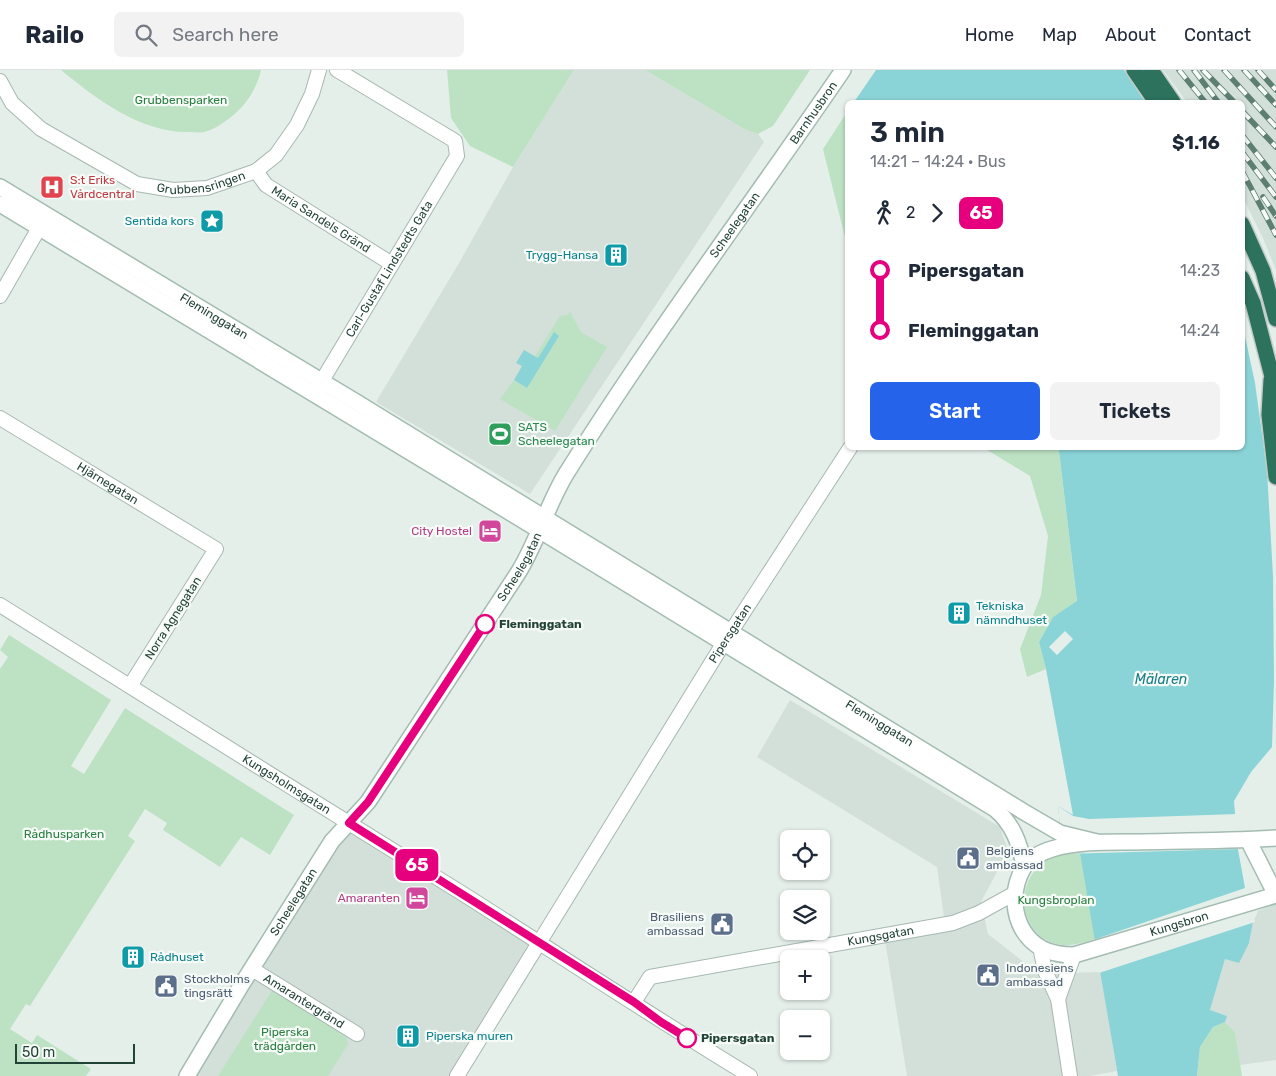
<!DOCTYPE html>
<html lang="en">
<head>
<meta charset="utf-8">
<style>
  :root { --surface:#fff; --page:#f2f2f3; --text:#1f2937; --muted:#747a83; --line:#e0e1e3; --accent:#2563eb }
  body { margin:0; font-family:Rubik,sans-serif; background:var(--page); color:var(--text); height:100vh; display:flex; flex-direction:column; font-size:19px; white-space:nowrap }
  * { box-sizing:border-box; margin:0 }
  p { font-size:16px; color:var(--muted) }
  .icon { flex:none; width:28px; height:28px; fill:none; stroke:currentColor; stroke-width:2; stroke-linecap:round; stroke-linejoin:round }
  .map { position:relative; flex:1; overflow:hidden }
  .side { position:absolute; left:845px; top:30px; width:400px; height:350px; display:flex; flex-direction:column; background:var(--surface); border-radius:8px; box-shadow:0 1px 4px #0004 }
  .side>* { flex:none }
  .badge { padding:0 10px; border-radius:8px; font-size:18px; line-height:32px }
  .buttons { position:absolute; left:780px; top:760px; display:grid; gap:10px }
  .buttons a { display:grid; place-items:center; width:50px; height:50px; border-radius:8px; background:var(--surface); box-shadow:0 1px 4px #0004; font-size:25px }
  .scale { position:absolute; left:15px; bottom:12px; width:120px; box-sizing:border-box; padding-left:5px; border:2px solid #224337; border-top:0; font-size:14px; line-height:18px; white-space:nowrap; color:#224337; -webkit-text-stroke:4px #f7fbf8; paint-order:stroke }
  .map>.badge { position:absolute; translate:-50% -50%; box-shadow:0 0 0 2px #fff }
  .legs { display:flex; align-items:center; gap:8px; height:55px; padding:0 25px; font-size:16px }
  .legs p { margin-inline-start:auto }
  .headline { display:flex; align-items:center; justify-content:space-between; height:85px; padding:0 25px }
  h1 { font-size:28px; font-weight:600; line-height:38px }
  .primary-button { display:flex; gap:10px; margin-top:auto; padding:10px 25px }
  .primary-button a { flex:1; height:58px; border-radius:8px; background:var(--accent); color:#fff; font-size:20px; font-weight:600; line-height:58px; text-align:center }
  .primary-button a+a { background:var(--page); color:var(--text) }
  ul { padding:0 25px; list-style:none }
  li { display:flex; align-items:center; gap:18px; height:60px; font-size:19px }
  li i { display:grid; place-items:center; width:8px; height:100%; margin:0 6px; background:currentColor }
  li i::after { content:''; width:12px; height:12px; margin:-6px; border:4px solid; border-radius:50%; background:var(--surface) }
  li p { margin-inline-start:auto }
  li:first-child i { background:linear-gradient(#0000 50%,currentColor 0) }
  li:last-child i { background:linear-gradient(currentColor 50%,#0000 0) }
  header { display:flex; align-items:center; gap:30px; box-sizing:border-box; height:70px; padding:0 25px; background:var(--surface); border-bottom:1px solid var(--line) }
  header strong { font-size:24px }
  nav { display:flex; gap:28px; margin-inline-start:auto; font-size:18px }
  .search { width:350px; height:45px; background:var(--page); display:flex; align-items:center; gap:12px; box-sizing:border-box; padding:0 18px; border-radius:8px; color:var(--muted); font-size:19px }
  .map>svg:first-child { display:block }
  .built { fill:#d3dfd9 }
  .green { fill:#bde2c3 }
  .water { fill:#8ad4d8 }
  .pier { fill:#e5efea }
  .lines { fill:none; stroke-linecap:round; stroke-linejoin:round }
  .street-casing { stroke:#a7b8b1; stroke-width:16 }
  .secondary-casing { stroke:#a3bcb1; stroke-width:18 }
  .highway-casing { stroke:#c1cac7; stroke-width:18 }
  .street { stroke:#fff; stroke-width:14 }
  .secondary { stroke:#fff; stroke-width:15 }
  .highway { stroke:#2c725c; stroke-width:15 }
  .rail-casing { stroke:#5d7e72; stroke-width:5.5 }
  .rail { stroke:#f7fbf8; stroke-width:4; stroke-dasharray:11; stroke-linecap:butt }
  .line-1-casing { stroke:#fff; stroke-width:11 }
  .line-1 { stroke:#e6007e; stroke-width:8 }
  .stop-1-dot { fill:#fff; stroke:#e6007e; stroke-width:2.5 }
  .labels { text-anchor:middle; dominant-baseline:central; stroke-width:4.5; stroke-linejoin:round; paint-order:stroke }
  .park-label { font-size:12px; fill:#297e41; stroke:#f7fbf8 }
  .street-label { font-size:12px; fill:#224337; stroke:#f7fbf8 }
  .health-label { font-size:12px; fill:#be3a42; stroke:#f7fbf8; text-anchor:start }
  .culture-label { font-size:12px; fill:#0d838f; stroke:#f7fbf8; text-anchor:start }
  .leisure-label { font-size:12px; fill:#27864d; stroke:#f7fbf8; text-anchor:start }
  .hotel-label { font-size:12px; fill:#b23c85; stroke:#f7fbf8; text-anchor:end }
  .stop-label { font-size:12px; font-weight:bold; fill:#224337; stroke:#f7fbf8; text-anchor:start }
  .service-label { font-size:12px; fill:#4e5e75; stroke:#f7fbf8; text-anchor:start }
  .water-label { font-size:14px; font-style:italic; fill:#177e85; stroke:#f7fbf8 }
</style>
</head>
<body>
<header>
<strong>Railo</strong>
<div class="search"><svg class="icon" aria-label="search" viewBox="0 0 24 24"><circle cx="10" cy="10" r="6"/><path d="M15 15l6 6"/></svg>Search here</div>
<nav><a>Home</a><a>Map</a><a>About</a><a>Contact</a></nav>
</header>
<div class="map">
<svg width="1276" height="1006" viewBox="0 0 1276 1006">
  <rect width="100%" height="100%" fill="#e5efea"/>
  <path class="built" d="M574,0H645L746,60L758,64L764,72L530,424L376,332L459,193L513,97Z
    M1163,0H1276V200L1263,168L1243,128L1242,32H1187Z
    M790,630L1000,757L1008,781L981,832L988,864L1039,904L1101,902L1117,1001L1089,1006H907L884,864L945,854L937,797L757,687Z
    M345,751L539,873L457,1006H186Z
    M1276,833V990L1240,995L1235,962L1225,952L1227,946L1210,940L1225,889L1249,873L1253,852L1258,841Z"/>
  <path class="green" d="M61,0H261C257,18 246,36 231,47C224,53 213,60 204,62C200,63 194,62 189,62C141,63 96,29 61,0Z
    M447,0H574L513,97L470,76L451,48Z
    M645,0H810L773,56L758,64L746,60Z
    M847,42V169L845,167L823,79Z
    M570,242L581,262L607,277L555,361L500,329L514,310L527,318L553,263L538,288L535,286L560,246L567,245Z
    M984,378H1057L1059,381L1077,532L1053,547L1039,572L1046,599L1027,607L1020,579L1041,525L1048,466L1030,406Z
    M9,565L111,630L71,696L84,704L125,638L294,745L270,785L241,767L220,797L163,760L167,753L145,739L128,766L135,771L30,936L26,934L10,959L32,973L37,965L91,999L86,1006H0V599L8,587L0,580Z
    M1063,784H1080L1095,869C1081,873 1068,878 1053,873C1021,862 1015,818 1039,796C1045,789 1054,787 1063,784Z
    M273,919L346,964L348,974L328,1006H218Z
    M1225,952L1235,962L1242,1006H1197L1200,977L1213,957Z"/>
  <path class="water" d="M839,0H1124L1145,32H854Z
    M1243,257L1255,313L1267,400L1273,506L1274,611L1272,677L1251,702L1234,731L1238,779L1253,852L1249,873L1239,893L1225,889L1210,940L1227,946L1225,952L1213,957L1200,977L1197,1006H1118L1080,784H1063L1058,736L1073,745L1046,599L1039,572L1053,547L1077,531L1059,381L1057,378H1242Z
    M554,262L559,266L527,318L514,310L522,296L516,293L524,280L538,288Z"/>
  <path class="pier" d="M837,0H876L854,32H851Z
    M1065,561L1073,569L1057,585L1049,577Z
    M1058,736L1073,746L1089,749L1238,744L1240,779L1255,852L1099,903L1093,870L1245,818L1238,779L1063,784Z"/>
  <g class="lines">
    <g class="street-casing">
      <g id="street">
        <path id="s1" d="M0,11L12,33L41,59L137,114L173,120L207,118L256,101L276,85L297,55L312,24L319,0"/>
        <path id="s2" d="M256,101L266,115L392,194"/>
        <path d="M0,226L39,158"/>
        <path id="s3" d="M317,319L457,86L455,71L337,0"/>
        <path id="s4" d="M0,348L216,479L130,616"/>
        <path id="s5" d="M0,535C155,633 312,730 468,827C562,887 655,948 750,1006"/>
        <path d="M1040,877L1045,901L1058,929L1074,885"/>
        <path id="s6" d="M252,899L357,964"/>
        <path d="M1058,929L1070,1006"/>
        <path id="s7" d="M634,932L650,907L953,853L979,843L1015,823"/>
        <path id="s8" d="M457,1006L723,574L850,378"/>
      </g>
    </g>
    <g class="secondary-casing">
      <g id="secondary">
        <path id="s9" d="M0,117L356,332L1024,742L1060,763L1097,772"/>
        <path d="M0,134L539,460L995,739C1013,754 1020,774 1024,796"/>
        <path id="s10" d="M1276,768C1229,771 1182,771 1135,772C1109,772 1077,771 1052,779C1042,782 1030,788 1024,797C1008,824 1013,861 1041,878C1052,884 1062,885 1074,885L1276,825"/>
        <path d="M1248,770L1276,825"/>
        <path id="s11" d="M187,1006L242,914L332,771L368,732L518,503C538,471 547,435 566,404C653,265 751,135 843,0"/>
      </g>
    </g>
    <g class="highway-casing">
      <path id="highway" d="M1134,0L1156,32
        M1151,0L1173,32
        M1242,154L1263,201L1276,249
        M1242,208L1253,233L1276,322
        M1271,310L1269,345L1276,407"/>
    </g>
    <use href="#street" class="street"/>
    <use href="#secondary" class="secondary"/>
    <use href="#highway" class="highway"/>
    <g class="rail-casing">
      <path id="rail" d="M1179,0L1205,32
        M1194,0L1218,32
        M1203,0L1234,32
        M1224,0L1276,57
        M1244,0L1276,35
        M1258,0L1276,20
        M1242,41L1276,77
        M1242,65L1276,108
        M1242,82L1276,127
        M1242,101L1276,165
        M1263,127L1276,146"/>
    </g>
    <use href="#rail" class="rail"/>
  </g>
  <g class="lines">
    <g class="line-1-casing">
      <path id="line-1" d="M485,554L368,732L349,753L634,932L661,952L687,968"/>
    </g>
    <use href="#line-1" class="line-1"/>
  </g>
  <defs>
    <g id="hospital-square" transform="scale(1.25)"><rect x="-9" y="-9" width="18" height="18" rx="4" fill="#e0444e" stroke="#f7fbf8"/><path d="M-5-5h3v3.5h4V-5h3V5h-3V1.5h-4V5h-3Z" fill="#fff"/></g>
    <g id="sight-square" transform="scale(1.25)"><rect x="-9" y="-9" width="18" height="18" rx="4" fill="#0f9aa8" stroke="#f7fbf8"/><path d="M0-6L1.8-2.2L6-1.7L2.9 1.2L3.7 5.4L0 3.3L-3.7 5.4L-2.9 1.2L-6-1.7L-1.8-2.2Z" fill="#fff"/></g>
    <g id="building-square" transform="scale(1.25)"><rect x="-9" y="-9" width="18" height="18" rx="4" fill="#0f9aa8" stroke="#f7fbf8"/><path d="M-4-6H4V6H1V3H-1V6H-4ZM-2.5-4.3h1.7v1.8h-1.7ZM.8-4.3h1.7v1.8H.8ZM-2.5-1h1.7V.8h-1.7ZM.8-1h1.7V.8H.8Z" fill="#fff"/></g>
    <g id="stadium-square" transform="scale(1.25)"><rect x="-9" y="-9" width="18" height="18" rx="4" fill="#2e9e5b" stroke="#f7fbf8"/><path d="M0-5a6.5 5 0 1 0 0 10a6.5 5 0 1 0 0-10ZM-3.5-1.8h7v3.6h-7Z" fill="#fff"/></g>
    <g id="hotel-square" transform="scale(1.25)"><rect x="-9" y="-9" width="18" height="18" rx="4" fill="#d1479c" stroke="#f7fbf8"/><path d="M-6-4.5h1.5V1H6V5H4.5V3h-9V5H-6ZM-4 0a1.8 1.8 0 1 1 3.6 0ZM.5 0V-2.5h3Q6-2.5 6 0Z" fill="#fff"/></g>
    <g id="civic-square" transform="scale(1.25)"><rect x="-9" y="-9" width="18" height="18" rx="4" fill="#5c6f8a" stroke="#f7fbf8"/><path d="M-.6-6.5H3V-4.5H.6V-3L4-1V1h2V6H-6V1h2V-1L-.6-3ZM-1.2 2.5V6h2.4V2.5Z" fill="#fff"/></g>
  </defs>
  <g fill-rule="evenodd">
    <use href="#hospital-square" x="52" y="117"/>
    <use href="#sight-square" x="212" y="151"/>
    <use href="#building-square" x="616" y="185"/>
    <use href="#stadium-square" x="500" y="364"/>
    <use href="#hotel-square" x="490" y="461"/>
    <use href="#building-square" x="959" y="543"/>
    <use href="#civic-square" x="968" y="788"/>
    <use href="#hotel-square" x="417" y="828"/>
    <use href="#civic-square" x="722" y="854"/>
    <use href="#building-square" x="133" y="887"/>
    <use href="#civic-square" x="988" y="905"/>
    <use href="#civic-square" x="166" y="916"/>
    <use href="#building-square" x="408" y="966"/>
  </g>
  <g class="stop-1-dot">
    <circle cx="485" cy="554" r="9"/>
    <circle cx="687" cy="968" r="9"/>
  </g>
  <g class="labels">
    <g class="park-label">
      <text x="181" y="30">Grubbensparken</text>
      <text x="64" y="764">Rådhusparken</text>
      <text x="1056" y="830">Kungsbroplan</text>
      <text x="285" y="962">Piperska<tspan x="285" dy="14">trädgården</tspan></text>
    </g>
    <g class="street-label">
      <text stroke="none"><textPath href="#s11" startOffset="1151">Barnhusbron</textPath></text>
      <text stroke="none"><textPath href="#s1" startOffset="240">Grubbensringen</textPath></text>
      <text stroke="none"><textPath href="#s2" startOffset="82">Maria Sandels Gränd</textPath></text>
      <text stroke="none"><textPath href="#s11" startOffset="1014">Scheelegatan</textPath></text>
      <text stroke="none"><textPath href="#s3" startOffset="140">Carl-Gustaf Lindstedts Gata</textPath></text>
      <text stroke="none"><textPath href="#s9" startOffset="250">Fleminggatan</textPath></text>
      <text stroke="none"><textPath href="#s4" startOffset="126">Hjärnegatan</textPath></text>
      <text stroke="none"><textPath href="#s11" startOffset="609">Scheelegatan</textPath></text>
      <text transform="translate(173 548) rotate(-58)">Norra Agnegatan</text>
      <text stroke="none"><textPath href="#s8" startOffset="520">Pipersgatan</textPath></text>
      <text stroke="none"><textPath href="#s9" startOffset="1030">Fleminggatan</textPath></text>
      <text stroke="none"><textPath href="#s5" startOffset="338">Kungsholmsgatan</textPath></text>
      <text stroke="none"><textPath href="#s11" startOffset="204">Scheelegatan</textPath></text>
      <text stroke="none"><textPath href="#s10" startOffset="494">Kungsbron</textPath></text>
      <text stroke="none"><textPath href="#s7" startOffset="264">Kungsgatan</textPath></text>
      <text stroke="none"><textPath href="#s6" startOffset="61">Amarantergränd</textPath></text>
    </g>
    <g class="health-label">
      <text x="70" y="110">S:t Eriks<tspan x="70" dy="14">Vårdcentral</tspan></text>
    </g>
    <g class="culture-label">
      <text x="194" y="151" text-anchor="end">Sentida kors</text>
      <text x="598" y="185" text-anchor="end">Trygg-Hansa</text>
      <text x="976" y="536">Tekniska<tspan x="976" dy="14">nämndhuset</tspan></text>
      <text x="150" y="887">Rådhuset</text>
      <text x="426" y="966">Piperska muren</text>
    </g>
    <g class="leisure-label">
      <text x="518" y="357">SATS<tspan x="518" dy="14">Scheelegatan</tspan></text>
    </g>
    <g class="hotel-label">
      <text x="472" y="461">City Hostel</text>
      <text x="400" y="828">Amaranten</text>
    </g>
    <g class="stop-label">
      <text x="499" y="554">Fleminggatan</text>
      <text x="701" y="968">Pipersgatan</text>
    </g>
    <g class="service-label">
      <text x="986" y="781">Belgiens<tspan x="986" dy="14">ambassad</tspan></text>
      <text x="704" y="847" text-anchor="end">Brasiliens<tspan x="704" dy="14">ambassad</tspan></text>
      <text x="1006" y="898">Indonesiens<tspan x="1006" dy="14">ambassad</tspan></text>
      <text x="184" y="909">Stockholms<tspan x="184" dy="14">tingsrätt</tspan></text>
    </g>
    <g class="water-label">
      <text x="1161" y="609">Mälaren</text>
    </g>
  </g>
</svg>
<div class="buttons">
<a><svg class="icon" aria-label="locate" viewBox="0 0 24 24"><circle cx="12" cy="12" r="6"/><path d="M12 2v4M12 18v4M2 12h4M18 12h4"/></svg></a>
<a><svg class="icon" aria-label="layers" viewBox="0 0 24 24"><path d="M12 4l9 5-9 5-9-5zM3 14l9 5 9-5"/></svg></a>
<a>+</a>
<a>−</a>
</div>
<div class="scale">50 m</div>
<b class="badge" style="left:417px;top:795px;background:#e6007e;color:#fff">65</b>
<section class="side">
<div class="headline"><div><h1>3 min</h1><p>14:21 – 14:24 · Bus</p></div><b>$1.16</b></div>
<div class="legs"><svg class="icon" aria-label="walk" viewBox="0 0 24 24"><circle cx="13" cy="4" r="2"/><path d="M13 8l-2 6 4 7M11 14l-3 7M7 12l3-4h3l4 4"/></svg>2<svg class="icon" aria-label="forward" viewBox="0 0 24 24"><path d="M9 5l7 7-7 7"/></svg><b class="badge" style="background:#e6007e;color:#fff">65</b></div>
<ul>
<li><i style="color:#e6007e"></i><b>Pipersgatan</b><p>14:23</p></li>
<li><i style="color:#e6007e"></i><b>Fleminggatan</b><p>14:24</p></li>
</ul>
<div class="primary-button"><a>Start</a><a>Tickets</a></div>
</section>
</div>
</body>
</html>
